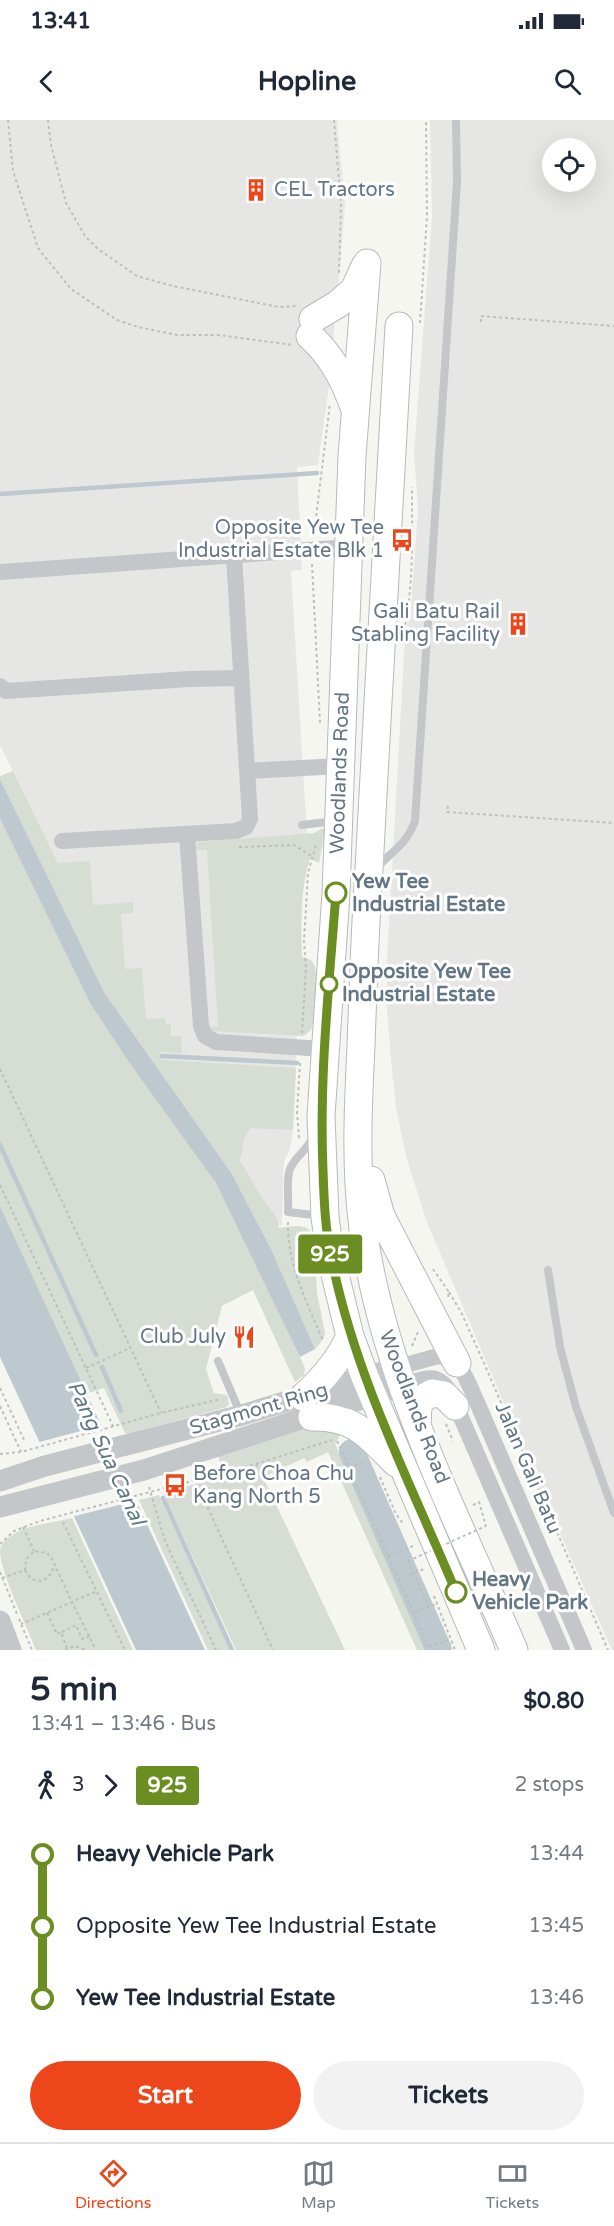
<!DOCTYPE html>
<html lang="en">
<head>
<meta charset="utf-8">
<style>
  :root { --surface:#fff; --page:#f2f2f3; --text:#1f2937; --muted:#747a83; --line:#e0e1e3; --accent:#ed461a }
  body { margin:0; font-family:"Varela Round",sans-serif; background:var(--page); color:var(--text); height:100vh; display:flex; flex-direction:column; font-size:22px; white-space:nowrap }
  * { box-sizing:border-box; margin:0 }
  p { font-size:20px; color:var(--muted) }
  .icon { flex:none; width:33px; height:33px; fill:none; stroke:currentColor; stroke-width:2; stroke-linecap:round; stroke-linejoin:round }
  .map { position:relative; height:1530px; overflow:hidden }
  .drawer { display:flex; flex-direction:column; background:var(--surface); flex:1 }
  .drawer>* { flex:none }
  .badge { padding:0 12px; border-radius:4px; font-size:21px; line-height:39px }
  .tools { position:absolute; left:542px; top:18px; display:grid; gap:12px }
  .tools a { display:grid; place-items:center; width:54px; height:54px; border-radius:50%; background:var(--surface); box-shadow:0 6px 24px #0002; font-size:30px }
  .map>.badge { position:absolute; translate:-50% -50%; box-shadow:0 0 0 3px #fff }
  .legs { display:flex; align-items:center; gap:9px; height:66px; padding:0 30px; font-size:20px }
  .legs p { margin-inline-start:auto }
  .head { display:flex; align-items:center; justify-content:space-between; height:102px; padding:0 30px }
  h1 { font-size:33px; font-weight:700; line-height:45px }
  .primary-button { display:flex; gap:12px; margin-top:auto; padding:12px 30px }
  .primary-button a { flex:1; height:69px; border-radius:36px; background:var(--accent); color:#fff; font-size:24px; font-weight:700; line-height:69px; text-align:center }
  .primary-button a+a { background:var(--page); color:var(--text) }
  ul { padding:0 30px; list-style:none }
  li { display:flex; align-items:center; gap:21px; height:72px; font-size:22px }
  li i { display:grid; place-items:center; width:9px; height:100%; margin:0 8px; background:currentColor }
  li i::after { content:''; width:15px; height:15px; margin:-8px; border:4px solid; border-radius:50%; background:var(--surface) }
  li p { margin-inline-start:auto }
  li:first-child i { background:linear-gradient(#0000 50%,currentColor 0) }
  li:last-child i { background:linear-gradient(currentColor 50%,#0000 0) }
  .status { display:flex; justify-content:space-between; align-items:center; height:42px; padding:0 30px; background:var(--surface); direction:ltr }
  .status svg { height:16px; fill:currentColor }
  header { display:flex; justify-content:space-between; align-items:center; height:78px; padding:0 30px; background:var(--surface); font-size:27px; font-weight:700 }
  .tab-bar { display:flex; justify-content:space-around; align-items:center; height:84px; border-top:2px solid var(--line); background:var(--surface); font-size:16px; color:var(--muted) }
  .tab-bar a { display:grid; justify-items:center; gap:3px }
  .tab-bar .on { color:var(--accent) }
  .map>svg:first-child { display:block }
  .built { fill:#e6e7e5; fill-rule:evenodd }
  .green { fill:#d6ddd2 }
  .water { fill:#bdc9ce }
  .pier { fill:#f6f6f1 }
  .lines { fill:none; stroke-linecap:round; stroke-linejoin:round }
  .stream { stroke:#bdc9ce; stroke-width:4.5 }
  .river { stroke:#bdc9ce; stroke-width:26 }
  .primary-casing { stroke:#b6babe; stroke-width:29 }
  .path { stroke:#bcbfc1; stroke-width:2; stroke-dasharray:3 3; stroke-linecap:butt }
  .service { stroke:#c3c7ca; stroke-width:8 }
  .minor { stroke:#c3c7ca; stroke-width:16 }
  .tertiary { stroke:#c3c7ca; stroke-width:21 }
  .primary { stroke:#fff; stroke-width:27 }
  .path-bridge { stroke:#bcbfc1; stroke-width:2; stroke-dasharray:3 3; stroke-linecap:butt }
  .line-1-casing { stroke:#fff; stroke-width:14 }
  .line-1 { stroke:#6b8e23; stroke-width:9 }
  .stop-1-dot { fill:#fff; stroke:#6b8e23; stroke-width:3 }
  .labels { text-anchor:middle; dominant-baseline:central; stroke-width:6; stroke-linejoin:round; paint-order:stroke }
  .poi-label { font-size:20px; fill:#637685; stroke:#fff; text-anchor:end }
  .street-label { font-size:20px; fill:#637685; stroke:#fff }
  .stop-label { font-size:20px; font-weight:bold; fill:#637685; stroke:#fff; text-anchor:start }
  .water-label { font-size:21px; font-style:italic; fill:#5e7982; stroke:#fff }
</style>
</head>
<body>
<div class="status"><b>13:41</b><svg viewBox="0 0 49 12"><path d="M0 12V9h3v3zM5 12V6h3v6zM10 12V3h3v9zM15 12V0h3v12zM26 1h20v11H26zM47 4h2v5h-2z"/></svg></div>
<header><svg class="icon" aria-label="back" viewBox="0 0 24 24"><path d="M15 5l-7 7 7 7"/></svg>Hopline<svg class="icon" aria-label="search" viewBox="0 0 24 24"><circle cx="10" cy="10" r="6"/><path d="M15 15l6 6"/></svg></header>
<div class="map">
<svg width="614" height="1530" viewBox="0 0 614 1530">
  <rect width="100%" height="100%" fill="#f6f6f1"/>
  <path class="built" d="M0,0H337L345,87L330,259L318,345L297,347L302,450L291,451L307,715L303,752L293,1010L290,1029L284,1041L282,1105L266,1107L162,940L157,921L127,883L0,625Z
    M430,0H614V1530H612L543,1375L426,1100L406,1036L396,988L391,940L387,890V841L405,517L411,488L418,389L414,333L432,96ZM552,28H585V62H552Z"/>
  <path class="green" d="M13,651L58,743L90,741L93,785L133,782V793L121,794L125,849L142,848L146,899L165,898L166,904H171V916H181L182,933L160,932L162,940L296,948L293,1010L251,1008C239,1020 247,1028 239,1040C249,1053 255,1069 265,1082C272,1092 278,1095 279,1108C293,1106 307,1102 314,1116L317,1173L325,1213L324,1218L315,1229L272,1131L232,1054L104,872L0,659V656Z
    M0,699L90,883L216,1063L239,1107L305,1248L304,1255L295,1262L253,1170L222,1186L206,1249L214,1273L227,1275L229,1284L227,1287L127,1314L124,1311L104,1268L86,1274L0,1086Z
    M323,708L325,712L319,743L310,739C300,769 301,806 302,837C307,838 312,839 314,845C319,857 316,898 311,910L304,916L213,911L208,907L218,906L207,730H196L198,722L314,713Z
    M311,1303L345,1306L335,1324L341,1336L346,1334L432,1530H417L328,1332L307,1342L304,1338L263,1357L345,1530H236L163,1373L224,1356L218,1336Z
    M159,1375L230,1530H208L139,1380Z
    M72,1398L133,1530H36C27,1506 0,1452 0,1431C1,1423 7,1418 14,1414C27,1405 56,1402 72,1398Z"/>
  <path class="water" d="M0,659L104,872L232,1054L272,1131L315,1229L300,1237L216,1063L129,942L90,883L0,699Z
    M0,1086L205,1530H136L0,1237Z"/>
  <path class="pier" d="M103,1305L139,1380L71,1397L36,1323Z"/>
  <g class="lines">
    <path class="stream" d="M0,374L317,353
      M162,936L297,943
      M0,1025L96,1235
      M102,1247L121,1291
      M163,1378L232,1530"/>
    <path class="river" d="M352,1332L439,1530"/>
    <g class="primary-casing">
      <path id="primary" d="M367,143L352,336L336,773L321,996L325,1097L330,1134L350,1216L365,1257L481,1530
        M313,199L338,184L354,170L365,146
        M399,206C388,387 379,568 369,749C365,808 363,867 361,926C358,987 355,1048 363,1109C384,1258 455,1393 514,1530
        M310,216C332,236 344,259 354,287
        M371,1060L381,1096L457,1243
        M303,1277C321,1261 340,1239 350,1216
        M312,1297C354,1296 367,1314 396,1343
        M417,1305L418,1286L423,1278L432,1273L444,1275L455,1286"/>
    </g>
    <path class="path" d="M8,0L13,51L38,128L71,169L117,200L138,207L177,215H218L293,225
      M48,0L51,25L66,83L85,116L98,129L137,156L173,166L279,187L296,186
      M334,0L341,85L339,153
      M481,202V196L614,206
      M420,203L427,96L426,0
      M314,414L330,283
      M312,444L320,603
      M404,511C414,464 412,415 412,367
      M448,686L447,692L614,703
      M239,727L294,725L313,737
      M302,913L306,848L304,821L308,753L316,725
      M0,949L161,1293
      M299,1018L297,993L300,943
      M0,1065L114,1308
      M288,1102C287,1145 307,1182 323,1221
      M433,1149L449,1172L448,1178
      M449,1172L461,1192L483,1241L608,1530
      M412,1226L418,1212
      M86,1248L130,1228
      M0,1268L25,1322
      M0,1286L21,1332
      M446,1304L453,1321
      M337,1321L430,1530
      M0,1334L21,1332L161,1293L221,1279
      M256,1344L265,1357L294,1347
      M349,1348L366,1341
      M380,1357L396,1394L404,1405
      M195,1360L273,1530
      M149,1367L165,1421L216,1530
      M473,1385L479,1382L486,1406
      M63,1402L125,1530
      M23,1407L34,1431
      M0,1424L14,1411L40,1401L256,1344L332,1320
      M388,1436L413,1426
      M408,1441L429,1487
      M25,1450C34,1467 48,1463 54,1447
      M0,1452L17,1494
      M2,1458L25,1450L26,1440L34,1431L47,1433L51,1437L72,1482L21,1504
      M398,1459L424,1449
      M95,1472L72,1482L96,1530
      M434,1476L455,1530
      M415,1492L437,1484
      M47,1493L57,1514L61,1512L67,1528
      M19,1499L32,1530
      M62,1512L76,1505L82,1519L90,1516
      M429,1527L451,1519
      M65,1530L74,1526L87,1530"/>
    <path class="service" d="M302,705L335,701
      M376,749C391,731 406,726 415,701L457,62L456,0
      M312,1018C308,1030 295,1036 290,1049C286,1058 289,1081 288,1092L322,1096
      M548,1150L560,1227L576,1287L614,1393
      M218,1241L241,1295"/>
    <path class="minor" d="M0,452L349,427
      M0,566L6,571L189,559L241,558
      M247,651L340,646
      M187,714L201,906L205,916L216,922L324,929
      M62,721L236,711L246,707L250,699L234,436
      M395,1248L438,1236C462,1239 467,1261 476,1280L584,1530
      M402,1266C423,1259 436,1250 450,1272L562,1530"/>
    <path class="tertiary" d="M0,1361L45,1346L242,1295L395,1248
      M0,1387L144,1350L402,1266
      M0,1501L11,1530"/>
    <use href="#primary" class="primary"/>
    <path class="path-bridge" d="M408,1441L486,1406"/>
  </g>
  <g class="lines">
    <g class="line-1-casing">
      <path id="line-1" d="M336,773C329,866 319,958 323,1050C324,1079 325,1108 331,1136C354,1254 410,1362 456,1472"/>
    </g>
    <use href="#line-1" class="line-1"/>
  </g>
  <defs>
    <g id="building-bare" transform="scale(1.8)"><path d="M-4-6H4V6H1V3H-1V6H-4ZM-2.5-4.3h1.7v1.8h-1.7ZM.8-4.3h1.7v1.8H.8ZM-2.5-1h1.7V.8h-1.7ZM.8-1h1.7V.8H.8Z" fill="#ed461a" stroke="#fff" stroke-width="2.5" paint-order="stroke"/></g>
    <g id="bus-bare" transform="scale(1.8)"><path d="M-5-6H5V4H4V6H2V4H-2V6H-4V4H-5ZM-3.5-4V0h7V-4ZM-3.5 1.2v1.5H-2V1.2ZM2 1.2v1.5H3.5V1.2Z" fill="#ed461a" stroke="#fff" stroke-width="2.5" paint-order="stroke"/></g>
    <g id="restaurant-bare" transform="scale(1.8)"><path d="M-5-6h1v4h1v-4h1v4h1v-4h1v5L-1.5 .5V6h-2V.5L-5-1ZM5-6V6H3V1.5H1.5Q1.5-4 5-6Z" fill="#ed461a" stroke="#fff" stroke-width="2.5" paint-order="stroke"/></g>
  </defs>
  <g fill-rule="evenodd">
    <use href="#building-bare" x="256" y="70"/>
    <use href="#bus-bare" x="402" y="420"/>
    <use href="#building-bare" x="518" y="504"/>
    <use href="#restaurant-bare" x="244" y="1217"/>
    <use href="#bus-bare" x="175" y="1365"/>
  </g>
  <g class="stop-1-dot">
    <circle cx="336" cy="773" r="10"/>
    <circle cx="329" cy="864" r="8"/>
    <circle cx="456" cy="1472" r="10"/>
  </g>
  <g class="labels">
    <g class="poi-label">
      <text x="274" y="70" text-anchor="start">CEL Tractors</text>
      <text x="384" y="408">Opposite Yew Tee<tspan x="384" dy="23">Industrial Estate Blk 1</tspan></text>
      <text x="500" y="492">Gali Batu Rail<tspan x="500" dy="23">Stabling Facility</tspan></text>
      <text x="226" y="1217">Club July</text>
      <text x="193" y="1354" text-anchor="start">Before Choa Chu<tspan x="193" dy="23">Kang North 5</tspan></text>
    </g>
    <g class="street-label">
      <text transform="translate(340 653) rotate(-88)">Woodlands Road</text>
      <text transform="translate(414 1287) rotate(69)">Woodlands Road</text>
      <text transform="translate(259 1289) rotate(-16)">Stagmont Ring</text>
      <text transform="translate(528 1348) rotate(67)">Jalan Gali Batu</text>
    </g>
    <g class="stop-label">
      <text x="352" y="762">Yew Tee<tspan x="352" dy="23">Industrial Estate</tspan></text>
      <text x="342" y="852">Opposite Yew Tee<tspan x="342" dy="23">Industrial Estate</tspan></text>
      <text x="472" y="1460">Heavy<tspan x="472" dy="23">Vehicle Park</tspan></text>
    </g>
    <g class="water-label">
      <text transform="translate(106 1333) rotate(65)">Pang Sua Canal</text>
    </g>
  </g>
</svg>
<div class="tools">
<a><svg class="icon" aria-label="locate" viewBox="0 0 24 24"><circle cx="12" cy="12" r="6"/><path d="M12 2v4M12 18v4M2 12h4M18 12h4"/></svg></a>
</div>
<b class="badge" style="left:330px;top:1134px;background:#6b8e23;color:#fff">925</b>
</div>
<section class="drawer">
<div class="head"><div><h1>5 min</h1><p>13:41 – 13:46 · Bus</p></div><b>$0.80</b></div>
<div class="legs"><svg class="icon" aria-label="walk" viewBox="0 0 24 24"><circle cx="13" cy="4" r="2"/><path d="M13 8l-2 6 4 7M11 14l-3 7M7 12l3-4h3l4 4"/></svg>3<svg class="icon" aria-label="forward" viewBox="0 0 24 24"><path d="M9 5l7 7-7 7"/></svg><b class="badge" style="background:#6b8e23;color:#fff">925</b><p>2 stops</p></div>
<ul>
<li><i style="color:#6b8e23"></i><b>Heavy Vehicle Park</b><p>13:44</p></li>
<li><i style="color:#6b8e23"></i><span>Opposite Yew Tee Industrial Estate</span><p>13:45</p></li>
<li><i style="color:#6b8e23"></i><b>Yew Tee Industrial Estate</b><p>13:46</p></li>
</ul>
<div class="primary-button"><a>Start</a><a>Tickets</a></div>
</section>
<nav class="tab-bar">
<a class="on"><svg class="icon" aria-label="directions" viewBox="0 0 24 24"><path d="M12 3l9 9-9 9-9-9zM9 14v-3h6M13 9l2 2-2 2"/></svg>Directions</a>
<a><svg class="icon" aria-label="map" viewBox="0 0 24 24"><path d="M3 6l6-2 6 2 6-2v14l-6 2-6-2-6 2zM9 4v14M15 6v14"/></svg>Map</a>
<a><svg class="icon" aria-label="tickets" viewBox="0 0 24 24"><path d="M3 7h18v10H3zM15 7v10"/></svg>Tickets</a>
</nav>
</body>
</html>
